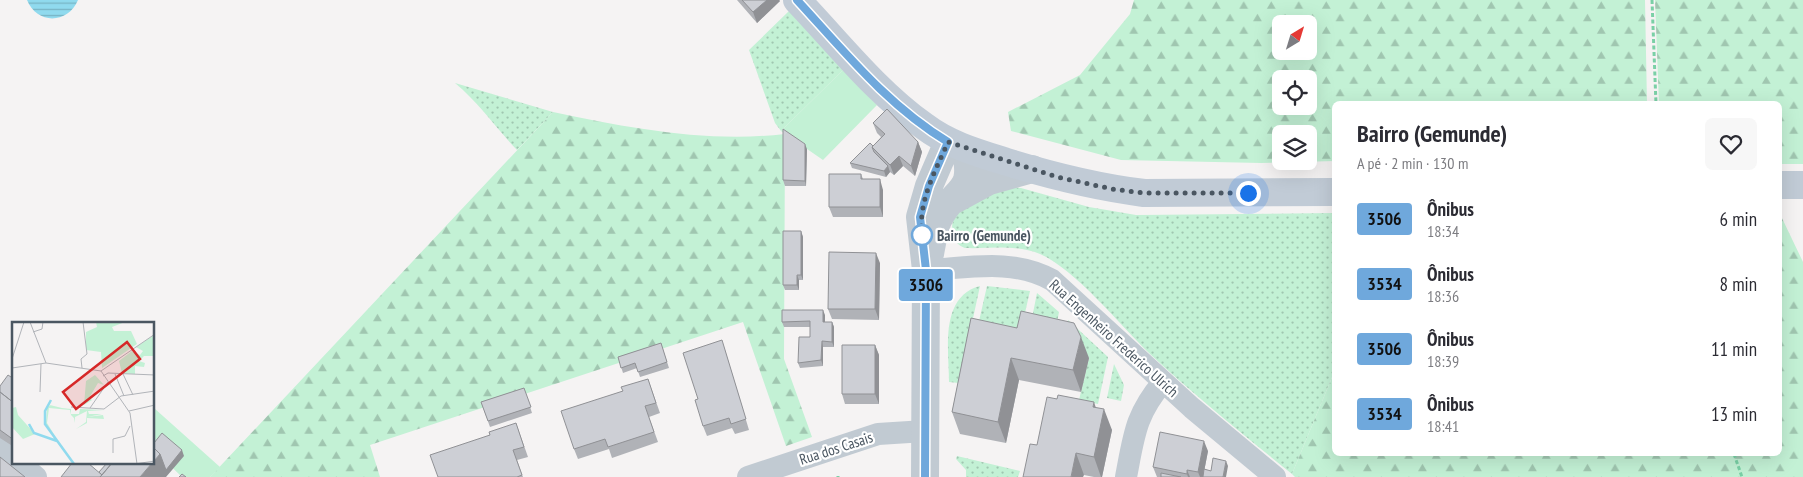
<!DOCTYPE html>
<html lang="pt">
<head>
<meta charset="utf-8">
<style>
  :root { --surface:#fff; --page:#f7f7f7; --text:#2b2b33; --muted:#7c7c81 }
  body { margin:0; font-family:"PT Sans Narrow",sans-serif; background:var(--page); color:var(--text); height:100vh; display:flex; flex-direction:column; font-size:19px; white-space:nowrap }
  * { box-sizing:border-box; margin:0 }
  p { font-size:16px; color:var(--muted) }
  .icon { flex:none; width:28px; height:28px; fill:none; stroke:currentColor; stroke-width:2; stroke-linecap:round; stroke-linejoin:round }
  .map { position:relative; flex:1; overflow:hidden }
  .details { position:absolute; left:1332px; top:101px; width:450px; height:355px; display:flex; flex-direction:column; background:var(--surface); border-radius:8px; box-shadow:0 5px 20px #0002 }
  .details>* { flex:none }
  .badge { padding:0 10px; border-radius:4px; font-size:18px; line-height:32px }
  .needle { width:32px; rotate:38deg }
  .buttons { position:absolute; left:1272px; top:15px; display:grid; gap:10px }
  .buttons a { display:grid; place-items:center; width:45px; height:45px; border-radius:8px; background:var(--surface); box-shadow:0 5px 20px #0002; font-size:25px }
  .you { position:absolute; width:25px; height:25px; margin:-12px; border:4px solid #fff; border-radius:50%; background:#1a73e8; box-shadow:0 0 0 8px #1a73e833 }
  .map>.badge { position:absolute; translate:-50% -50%; box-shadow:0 0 0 2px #fff }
  .round { display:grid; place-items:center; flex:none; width:52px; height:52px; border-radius:8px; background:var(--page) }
  .headline { display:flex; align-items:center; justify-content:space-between; height:85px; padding:0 25px }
  h1 { font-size:24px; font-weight:700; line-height:38px }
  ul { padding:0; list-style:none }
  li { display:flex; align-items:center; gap:15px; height:65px; padding:0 25px }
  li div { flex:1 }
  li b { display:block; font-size:19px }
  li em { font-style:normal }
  li .badge { min-width:55px; font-weight:700; text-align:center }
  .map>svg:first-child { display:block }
  .grass { fill:url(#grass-dots) }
  .forest { fill:url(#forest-firs); fill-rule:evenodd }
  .garden { fill:#c3f1d5 }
  .water { fill:url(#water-rules) }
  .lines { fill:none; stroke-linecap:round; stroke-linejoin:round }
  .path { stroke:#7ad0a6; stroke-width:3; stroke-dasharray:4 2.5; stroke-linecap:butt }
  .minor { stroke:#c1cad2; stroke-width:22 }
  .tertiary { stroke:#c1cad2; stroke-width:28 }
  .secondary { stroke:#c1cbd6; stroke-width:28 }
  .wall { fill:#b0b2b7 }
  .shaded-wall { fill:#909195 }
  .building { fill:#cdcfd5; stroke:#909195 }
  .line-casing { stroke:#fff; stroke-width:11 }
  .line { stroke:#6fa8dc; stroke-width:8 }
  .walk { stroke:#4a5661; stroke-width:5; stroke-dasharray:0 9 }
  .stop-dot { fill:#fff; stroke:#6fa8dc; stroke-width:2.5 }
  .labels { text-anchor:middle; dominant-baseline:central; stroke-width:4.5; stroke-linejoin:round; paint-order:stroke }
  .stop-label { font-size:15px; font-weight:bold; fill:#4a5661; stroke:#fff; text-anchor:start }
  .street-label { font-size:15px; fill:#4a5661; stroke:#fff }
  .inset-river { fill:none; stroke:#90daee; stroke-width:2.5 }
  .inset-road { fill:none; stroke:#b1b4b9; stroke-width:1 }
  .view { fill:#d62828; fill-opacity:0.15; stroke:#d62828; stroke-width:2.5 }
  .inset-edge { fill:none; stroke:#4a5661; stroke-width:2.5 }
</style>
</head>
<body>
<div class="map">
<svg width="1803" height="477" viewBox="0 0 1803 477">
  <defs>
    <pattern id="grass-dots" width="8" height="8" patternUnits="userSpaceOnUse" patternTransform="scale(1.25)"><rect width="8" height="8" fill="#c3f1d5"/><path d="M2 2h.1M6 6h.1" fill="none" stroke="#a0c6b0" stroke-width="1.8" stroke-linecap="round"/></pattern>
    <pattern id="forest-firs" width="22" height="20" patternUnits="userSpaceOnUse" patternTransform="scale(1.25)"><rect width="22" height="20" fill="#c3f1d5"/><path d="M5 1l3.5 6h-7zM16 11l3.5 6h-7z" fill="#a0c6b0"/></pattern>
    <pattern id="water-rules" width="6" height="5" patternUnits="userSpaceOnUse" patternTransform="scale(1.25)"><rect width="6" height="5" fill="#90daee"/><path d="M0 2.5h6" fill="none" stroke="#78b4c4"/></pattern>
  </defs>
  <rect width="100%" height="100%" fill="#f5f3f3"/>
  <path class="grass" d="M789,11L844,69L781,131L775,123L749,50Z
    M455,83L553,112L517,150C496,128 479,103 455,83Z
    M1009,187L1021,188L1089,207L1136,215L1335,213V370L1292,474C1244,435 1195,396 1150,354C1121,326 1075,269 1040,254C1016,244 990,249 965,248C957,245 952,239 952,230C951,203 989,195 1009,187Z
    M980,286L959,383L949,382C949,350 939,297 980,286Z
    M987,286L1030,291L1019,339L977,330Z
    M1037,293L1059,312L1054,338L1029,333Z
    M1068,320L1108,357L1098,404L1079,400L1089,358L1082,345L1064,340Z
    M1114,364L1124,385L1121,401L1107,398Z
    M957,456L1020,471L1018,477H966V470L956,459Z"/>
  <path class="forest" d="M1134,0H1645L1647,104H1335V161L1261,163L1121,160L1011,131L1008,112L1080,75L1130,14ZM1281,24H1309V51H1281ZM1281,79H1309V106H1281ZM1281,134H1309V161H1281Z
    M1655,0H1803V164H1780V104H1659Z
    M553,112C629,128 707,143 785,134L784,359L812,437L786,446L743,322L370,445L380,477H210Z
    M1780,214L1803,262V477H1295L1292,474L1335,370V454H1780Z"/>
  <path class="garden" d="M844,69L877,105L823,160L781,131Z
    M154,408L220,467L210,477H182L154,450Z"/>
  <path class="water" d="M27,0H78C68,24 37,25 27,0Z"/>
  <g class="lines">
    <path class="path" d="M1652,0L1656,104
      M1734,454L1742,477
      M838,476V477"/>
    <path class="minor" d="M926,270C969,268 1012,258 1052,280L1192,408L1275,477
      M0,446L14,458
      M20,463L36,477
      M748,477L878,434L925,431
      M1126,477C1134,436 1135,415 1163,382"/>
    <path class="tertiary" d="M954,200L989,181L1032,169
      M930,254C932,243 934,230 938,220C956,185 976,195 965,149
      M925,477L926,270L920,217L929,186L948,142"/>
    <path class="secondary" d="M797,0C838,43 876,92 924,126C949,145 978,153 1007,162C1052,176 1097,187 1144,193L1335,192
      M1780,185H1803"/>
  </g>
  <path class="wall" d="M737,0H779L780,1L757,23Z
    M873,123L918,142L922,152L915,176L903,166L894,175L890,172L886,177L852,168L850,163L873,146L881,137L877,133Z
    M807,149L806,186H785L783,180Z
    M861,174L863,179L883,190V217H833L829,207Z
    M801,231L803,237V280H799V290H785L783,285Z
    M880,263L879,320L832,319L828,309Z
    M825,315V322H832L834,327V347H823V366L800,368L798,363L810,337V327H784L782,322Z
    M971,318L1089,358L1081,392L1019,380L1006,443L960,434L952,412Z
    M661,343L669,368L640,377L637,368L623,373L618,357Z
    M875,345L879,355V404H845L842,394Z
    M725,350L749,430L735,434L732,428L707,436L703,426L698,399Z
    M14,379V447L0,438V386Z
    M648,379L660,413L649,417L658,442L612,458L609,449L578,459L574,449L623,391Z
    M524,388L532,413L490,427L481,402Z
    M1095,407L1112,430L1102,477H1094L1084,475L1037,445Z
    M516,423L528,457L517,460L523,477H438L490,435Z
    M1208,451L1203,477H1157L1153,467Z"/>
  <path class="shaded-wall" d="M767,0H779L780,1L757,23L753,12Z
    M918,142L922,152L915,176L911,166Z
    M805,144L807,149L806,186L805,181Z
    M899,156L903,166L894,175L890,165Z
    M888,166L890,172L886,177L884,171Z
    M880,179L883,190V217L880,207Z
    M801,231L803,237V280L801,275Z
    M876,253L880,263L879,320L875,309Z
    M797,275L799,280V290L797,285Z
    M823,310L825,315V327L823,322Z
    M832,322L834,327V347L832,342Z
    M1081,337L1089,358L1081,392L1073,370Z
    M822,341L823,347V366L821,360Z
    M875,345L879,355V404L875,394Z
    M1011,358L1019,380L1006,443L998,422Z
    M1094,402L1101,423L1104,409L1112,430L1102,477H1101L1094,457L1093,407Z
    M1204,441L1208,451L1203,477H1200L1198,472Z
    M182,450L184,456L166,477H140L152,463H154V461L160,454Z
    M1076,453L1084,475L1083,477H1071Z
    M1226,461L1228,466L1226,477H1223Z
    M1187,470L1190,477H1188L1187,474Z"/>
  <path class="building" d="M742,0H767L753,12Z
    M887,109L918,142L911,166L899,156L890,165L872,147L885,134L873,123Z
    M783,129L805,144V181L783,180Z
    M870,143L873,146L872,147L874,152L888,166L884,171L850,163Z
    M829,174H861V179H880V207H829Z
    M783,231H801V275H797V285H783Z
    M829,252L876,253L875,309H828Z
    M782,310H823V322H832V342L822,341L821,360L798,363L799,337H810V321L782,322Z
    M1021,311L1074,323L1081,337L1073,370L1011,358L998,422L952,412L971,318L1017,328Z
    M722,340L746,419L731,424L729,418L703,426L695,400L698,399L683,353Z
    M661,343L667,362L638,372L635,363L621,368L618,357Z
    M842,345H875V394H842Z
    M8,375L14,379V403L0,392V386Z
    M648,379L656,403L645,406L654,432L608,447L605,439L574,449L561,411L623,391L621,387Z
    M524,388L531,407L488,421L481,402Z
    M0,392L14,403V440L0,430Z
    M1058,395L1094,402L1093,407L1104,409L1094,457L1076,453L1071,477H1023L1030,444L1037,445L1047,397L1057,399Z
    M516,423L524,447L513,450L522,475L517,477H438L430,455L490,435L489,432Z
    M1160,432L1204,441L1198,472L1187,470V474L1153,467Z
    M162,433L182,450L166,470L160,454L154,448V443Z
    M154,448L160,454L154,461Z
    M0,457L25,477H0Z
    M1213,458L1226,461L1223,477H1203L1204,469L1211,471Z
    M72,463H88L102,475L100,477H61Z
    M107,463H112L102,475L99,472Z
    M112,463H152L140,477H100Z
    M1161,473L1181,477H1161Z
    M182,474L186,477H179Z"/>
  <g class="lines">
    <g class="line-casing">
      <path id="line" d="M797,0C844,51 888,106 948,142L929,186L920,217L926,270L925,477"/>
    </g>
    <use href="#line" class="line"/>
    <path class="walk" d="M922,235C918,201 935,172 948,142L1057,177L1112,189L1144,193H1248"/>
  </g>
  <circle class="stop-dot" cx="922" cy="235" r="10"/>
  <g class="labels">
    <g class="stop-label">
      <text x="937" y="235">Bairro (Gemunde)</text>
    </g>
    <g class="street-label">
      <text transform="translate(1114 338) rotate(42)">Rua Engenheiro Frederico Ulrich</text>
      <text transform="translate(836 448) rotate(-18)">Rua dos Casais</text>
    </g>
  </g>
  <g transform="translate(12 322)">
    <rect width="142" height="142" fill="#f5f3f3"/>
    <path d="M44,77L38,83L50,86L49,76L50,86L59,87V92H67L68,87L92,88L76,89L77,92H90L75,95L91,93L92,97L75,96V101L64,107L74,100L75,89L63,95V101L62,96L59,93L58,88L37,86L35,101L43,114L34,102L35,86Z" fill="#c3f1d5"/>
    <path d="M84,0H113L100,5L102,9H119L125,22L90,46L89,30L74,28V10L85,5ZM142,13V34H132L127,39L133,41L132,45L123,44V52L110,51L107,39L120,29L128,33L131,29L124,25ZM83,53L92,63L86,61L77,76L80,78L72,83L74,59ZM4,85L6,93L23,112L11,117L0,105V86Z" fill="#c3f1d5"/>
    <path class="inset-river" d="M39,78L33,89V102L62,142M17,102L22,111L45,119"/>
    <path class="inset-road" d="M18,0L34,41M21,10L30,7L31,0M0,37L12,0M0,46L34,41L89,49L143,12M70,46L69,37L75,32L71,0M89,49L118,91L125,142M103,52L112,74M111,52L121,73M91,54L96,51L143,53M28,70L29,42M59,85L92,87L109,74L143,69M78,86L96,60M117,89L143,83M101,131V117L113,114L118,104M122,142L143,139"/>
    <path class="view" d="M115,20L128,37L64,87L51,70Z"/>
    <rect width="142" height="142" class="inset-edge"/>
  </g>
</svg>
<div class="buttons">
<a><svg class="needle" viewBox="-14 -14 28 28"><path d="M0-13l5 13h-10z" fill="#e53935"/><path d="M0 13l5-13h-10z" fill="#7c7c81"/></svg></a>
<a><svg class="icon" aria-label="locate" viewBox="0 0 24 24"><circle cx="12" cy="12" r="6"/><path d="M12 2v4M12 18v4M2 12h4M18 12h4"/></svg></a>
<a><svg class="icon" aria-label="layers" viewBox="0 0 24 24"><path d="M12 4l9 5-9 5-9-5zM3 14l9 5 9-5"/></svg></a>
</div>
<div class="you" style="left:1248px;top:193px"></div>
<b class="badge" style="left:926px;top:285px;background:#6fa8dc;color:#111">3506</b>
<section class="details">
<div class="headline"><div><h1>Bairro (Gemunde)</h1><p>A pé · 2 min · 130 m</p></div><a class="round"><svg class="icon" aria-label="heart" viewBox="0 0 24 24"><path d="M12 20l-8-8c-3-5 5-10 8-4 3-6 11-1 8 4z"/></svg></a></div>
<ul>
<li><span class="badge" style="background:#6fa8dc;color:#111">3506</span><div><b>Ônibus</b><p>18:34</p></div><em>6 min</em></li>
<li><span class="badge" style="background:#6fa8dc;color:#111">3534</span><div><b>Ônibus</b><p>18:36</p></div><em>8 min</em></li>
<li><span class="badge" style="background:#6fa8dc;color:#111">3506</span><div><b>Ônibus</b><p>18:39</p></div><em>11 min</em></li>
<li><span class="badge" style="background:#6fa8dc;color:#111">3534</span><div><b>Ônibus</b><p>18:41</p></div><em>13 min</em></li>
</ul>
</section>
</div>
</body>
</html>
